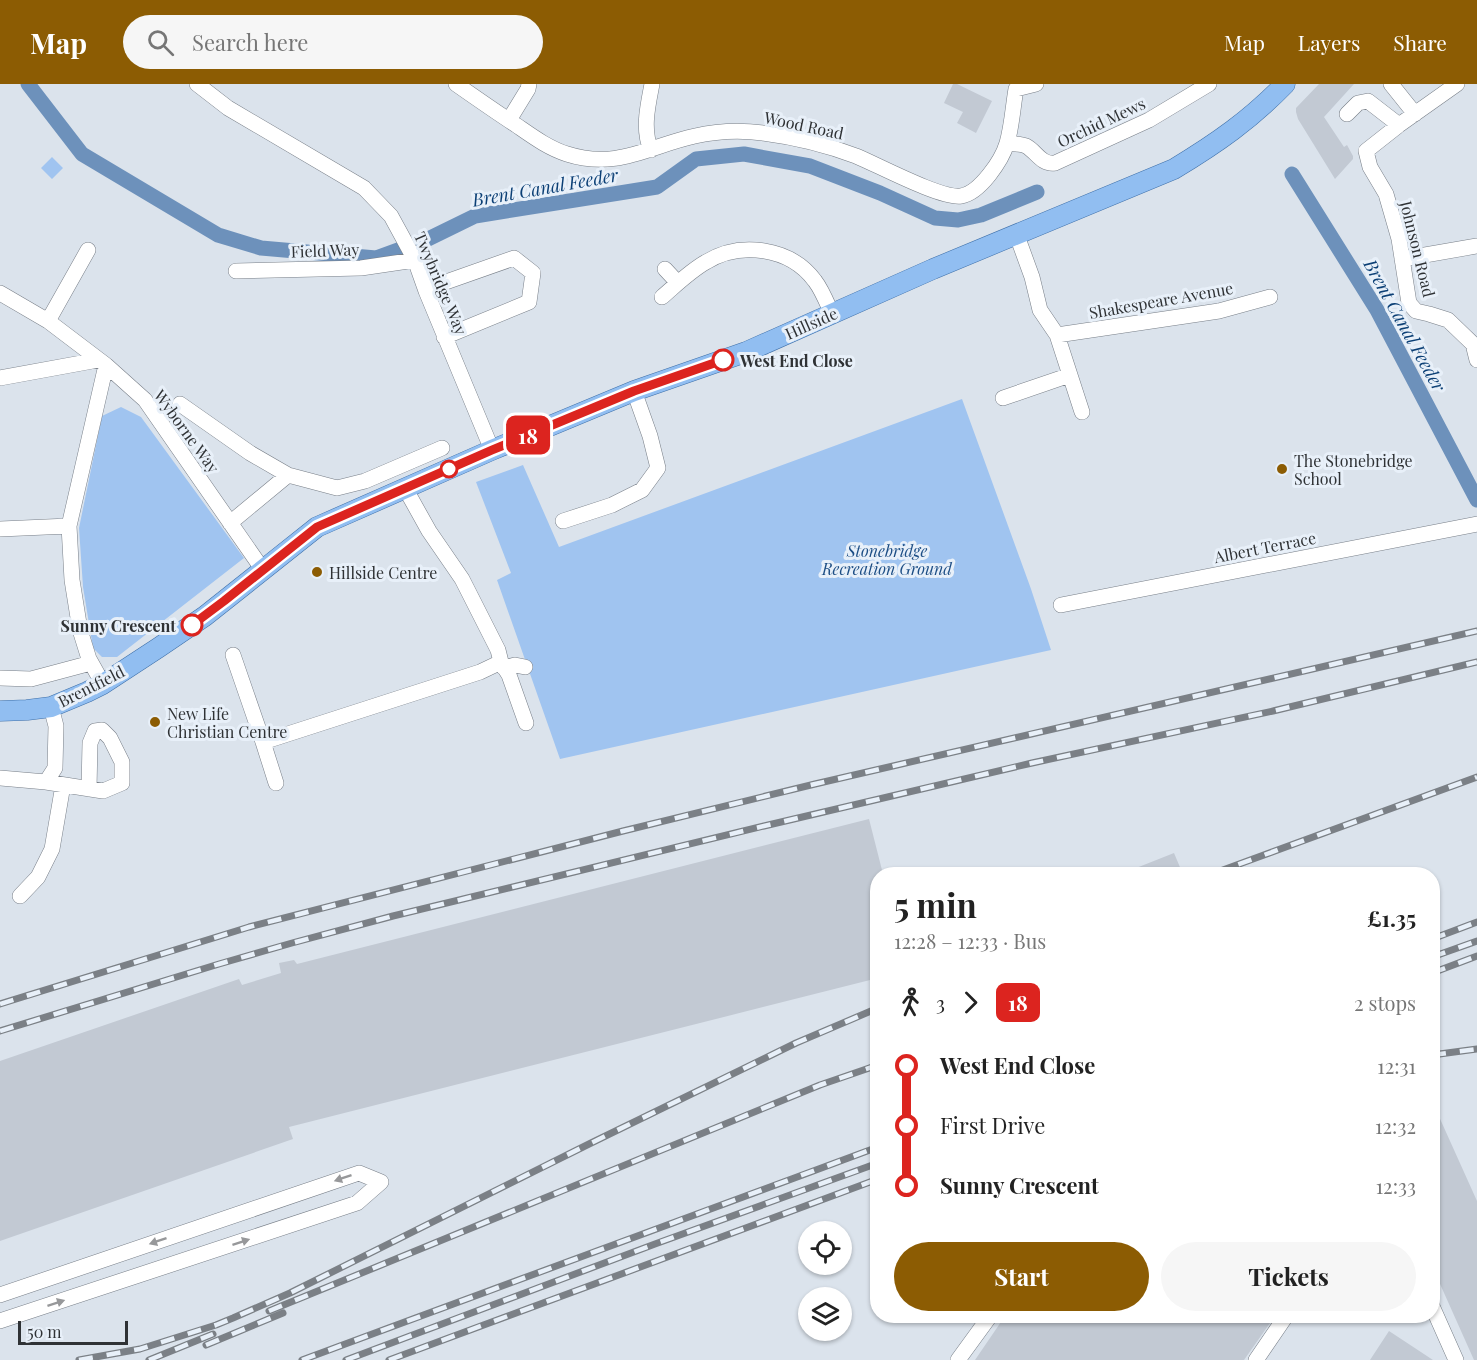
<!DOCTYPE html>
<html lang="en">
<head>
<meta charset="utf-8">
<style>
  :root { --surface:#fff; --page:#f6f6f6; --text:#222; --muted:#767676; --accent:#8c5c03 }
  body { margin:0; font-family:"Playfair Display",serif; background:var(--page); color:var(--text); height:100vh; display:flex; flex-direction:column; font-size:22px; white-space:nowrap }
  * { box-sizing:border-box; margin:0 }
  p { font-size:20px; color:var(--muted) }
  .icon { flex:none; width:33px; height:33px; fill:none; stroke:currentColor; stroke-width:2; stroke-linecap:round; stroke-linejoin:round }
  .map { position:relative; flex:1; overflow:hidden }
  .side { position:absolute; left:870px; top:783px; width:570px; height:456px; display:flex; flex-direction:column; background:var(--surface); border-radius:24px; box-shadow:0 2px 4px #0004 }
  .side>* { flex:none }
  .badge { padding:0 12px; border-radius:9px; font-size:21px; line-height:39px }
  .fabs { position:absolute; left:798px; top:1137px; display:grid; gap:12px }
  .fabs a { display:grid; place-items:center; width:54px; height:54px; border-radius:50%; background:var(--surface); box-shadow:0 2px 4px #0004; font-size:30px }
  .scale { position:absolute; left:18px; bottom:15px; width:110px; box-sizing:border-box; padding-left:6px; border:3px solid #2f3235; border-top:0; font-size:16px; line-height:21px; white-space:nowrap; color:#2f3235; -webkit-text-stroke:4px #e8f0f9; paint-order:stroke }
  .map>.badge { position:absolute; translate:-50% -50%; box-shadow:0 0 0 3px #fff }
  .legs { display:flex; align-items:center; gap:9px; height:66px; padding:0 24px; font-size:20px }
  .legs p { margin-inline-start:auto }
  .head { display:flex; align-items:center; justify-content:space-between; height:102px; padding:0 24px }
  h1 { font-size:33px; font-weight:700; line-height:45px }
  .cta { display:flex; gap:12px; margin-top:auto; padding:12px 24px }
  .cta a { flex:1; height:69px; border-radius:36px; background:var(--accent); color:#fff; font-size:24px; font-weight:700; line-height:69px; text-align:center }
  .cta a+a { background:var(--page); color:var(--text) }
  ul { padding:0 24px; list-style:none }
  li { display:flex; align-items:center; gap:21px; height:60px; font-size:22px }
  li i { display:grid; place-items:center; width:9px; height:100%; margin:0 8px; background:currentColor }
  li i::after { content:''; width:15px; height:15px; margin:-8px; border:4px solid; border-radius:50%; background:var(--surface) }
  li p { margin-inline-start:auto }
  li:first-child i { background:linear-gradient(#0000 50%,currentColor 0) }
  li:last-child i { background:linear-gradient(currentColor 50%,#0000 0) }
  header { display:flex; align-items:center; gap:36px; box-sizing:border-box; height:84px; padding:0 30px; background:var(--accent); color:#fff }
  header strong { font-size:28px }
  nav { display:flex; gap:33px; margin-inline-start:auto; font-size:21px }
  .search { width:420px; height:54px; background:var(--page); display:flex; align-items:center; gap:15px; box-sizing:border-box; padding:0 21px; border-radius:33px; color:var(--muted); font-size:22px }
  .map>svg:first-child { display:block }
  .green { fill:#a0c4f0 }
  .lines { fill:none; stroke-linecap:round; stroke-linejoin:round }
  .canal { stroke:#6d91bb; stroke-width:15 }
  .building { fill:#c2c9d3 }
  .minor-casing { stroke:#787f88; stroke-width:16 }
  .major-casing { stroke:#3f70a9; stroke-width:21 }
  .minor { stroke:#fff; stroke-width:15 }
  .major { stroke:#91bef1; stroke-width:20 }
  .rail-casing { stroke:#7b8086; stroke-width:7 }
  .rail { stroke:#e8f0f9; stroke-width:4.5; stroke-dasharray:14; stroke-linecap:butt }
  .oneway { fill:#97989a }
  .line-1-casing { stroke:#fff; stroke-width:14 }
  .line-1 { stroke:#dc241f; stroke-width:9 }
  .stop-1-dot { fill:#fff; stroke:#dc241f; stroke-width:3 }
  .poi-dot { fill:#8c5c03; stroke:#e8f0f9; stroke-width:2 }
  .labels { text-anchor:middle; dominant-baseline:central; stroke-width:6; stroke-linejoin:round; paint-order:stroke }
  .street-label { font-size:16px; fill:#2f3235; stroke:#e8f0f9 }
  .stop-label { font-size:16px; font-weight:bold; fill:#2f3235; stroke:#e8f0f9; text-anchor:start }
  .poi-label { font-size:16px; fill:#2f3235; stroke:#e8f0f9; text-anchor:start }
  .park-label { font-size:16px; font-style:italic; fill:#1d4e85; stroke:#e8f0f9 }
  .water-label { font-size:18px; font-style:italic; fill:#0b3f75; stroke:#e8f0f9 }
</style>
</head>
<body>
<header>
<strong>Map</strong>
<div class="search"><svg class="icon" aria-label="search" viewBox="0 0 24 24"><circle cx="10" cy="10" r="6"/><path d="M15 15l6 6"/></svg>Search here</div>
<nav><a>Map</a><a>Layers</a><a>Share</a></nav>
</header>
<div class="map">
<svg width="1477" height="1276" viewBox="0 0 1477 1276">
  <rect width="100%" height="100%" fill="#dbe3ec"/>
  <path class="green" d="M52,73L63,84L52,95L41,84Z
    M962,315L1031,505L1051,566L560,675L497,496L511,489L476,398L523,381L559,463Z
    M121,323L141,333L244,474L117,573H102L93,564L83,503L79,444L102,332Z"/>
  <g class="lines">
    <path class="canal" d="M28,0L82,70L218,151L261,164L376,174L428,155L475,132L657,103L696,75L744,70L810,82L880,109L935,134L958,136L981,131L1037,108
      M1292,90L1377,226L1477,416"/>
  </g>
  <path class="building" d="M953,0H957L992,17L976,49L957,39L963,28L944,19Z
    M1319,0H1354L1324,33L1344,63L1347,61L1353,72V75L1335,95L1298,35L1296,28V24Z
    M869,735L883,790H878V894L289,1043L293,1055L0,1157V977L239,895L242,901L281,889L279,879L294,876L297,880Z
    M1174,769L1182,788L1174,790H1121Z
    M1432,1017L1477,1117V1276H1474L1432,1182Z
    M1005,1232H1275L1244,1276H975Z
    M1389,1247L1433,1276H1370Z"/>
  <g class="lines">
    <g class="minor-casing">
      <path id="minor" d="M197,0L228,24L364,104L391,132L415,176L426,207L492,366
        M456,0C476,14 496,28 516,41C532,52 548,64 567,70C617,86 649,62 695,52C717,47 741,46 763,49C794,53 827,61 856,72C878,81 941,115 961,112C980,109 1002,76 1007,59C1012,42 1013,22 1016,5
        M1391,0L1415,30
        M1457,0L1399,41L1366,67L1370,83L1386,110L1399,155L1409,219L1416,227L1429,230L1448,236L1473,260L1477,276
        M1016,5L1036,0
        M1347,30L1358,19L1368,17L1399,41
        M509,36L528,5L529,0
        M1007,59C1012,60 1022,60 1026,62C1036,67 1041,81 1055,79L1149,36L1209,0
        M651,66C642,45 648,21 652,0
        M1016,149L1032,193L1040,226L1057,251L1082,328
        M1402,175L1477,162
        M665,185L678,199
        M236,187L361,184L415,176
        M426,207L443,199L514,174L533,189L529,218L444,253
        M0,209L48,237L106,281L145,316L263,486
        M662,213C676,201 690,187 706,178C740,157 790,163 815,197C822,206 827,219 832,230
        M48,237L88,166
        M1057,251L1219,227L1270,213
        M0,294L98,276
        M1003,314L1070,291
        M180,320L250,369L288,391L337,404L365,397L442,364
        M405,404L429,447L462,495L498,566L501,578L509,591L526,639
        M563,437L612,421L642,406L658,384L650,352L634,307
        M230,439L288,391
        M0,445L69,442
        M1061,521L1477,440
        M233,571L263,658L480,588L501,578
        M504,584L515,581L525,583
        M0,594L31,595L91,579
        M103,600L89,575L80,546L72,496L69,442L106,281
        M263,658L276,699
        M0,694L46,698L55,684L56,642L51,623
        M46,698L103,707L122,699V678L110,654L102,646L95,647L90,659L89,705
        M20,812L38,793L52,765L63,701
        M0,1211L359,1089L381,1098L357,1119L0,1237
        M1432,1222L1456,1276
        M958,1276L990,1232
        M1256,1276L1286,1232"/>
    </g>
    <g class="major-casing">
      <path id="major" d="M0,627L27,626L51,623L87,608L103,600L158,564L205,532L317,443L492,366L634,307L746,268L933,185L1174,85C1217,59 1250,36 1285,0"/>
    </g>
    <use href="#minor" class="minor"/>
    <use href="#major" class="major"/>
    <g class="rail-casing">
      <path id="rail" d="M1212,790L1477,693
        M1432,855L1477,838
        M1432,873L1477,857
        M1432,889L1477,872
        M0,920L249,843L623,747L815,700L1477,547
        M0,947L219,880L292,859L393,832L764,742L1032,679L1273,627L1477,578
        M1432,971L1477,965
        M269,1227L820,1001L878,981
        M206,1261L283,1229
        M79,1276L140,1265L216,1241L233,1234L290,1209L589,1060L796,959L878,924
        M149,1276L213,1250
        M302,1276L878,1063
        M346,1276L655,1160L878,1079
        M389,1276L878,1095"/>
    </g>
    <use href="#rail" class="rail"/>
  </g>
  <defs><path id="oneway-solid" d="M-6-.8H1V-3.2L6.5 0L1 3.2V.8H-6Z" transform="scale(1.5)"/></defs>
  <g class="oneway">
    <use href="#oneway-solid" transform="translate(343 1094) rotate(161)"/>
    <use href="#oneway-solid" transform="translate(158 1157) rotate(161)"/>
    <use href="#oneway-solid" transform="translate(241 1158) rotate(-18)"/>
    <use href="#oneway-solid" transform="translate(56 1219) rotate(-18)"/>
  </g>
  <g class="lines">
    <g class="line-1-casing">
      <path id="line-1" d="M192,541L224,517L317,443L492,366L634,307L723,276"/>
    </g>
    <use href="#line-1" class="line-1"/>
  </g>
  <g class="stop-1-dot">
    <circle cx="723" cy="276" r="10"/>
    <circle cx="449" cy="385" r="8"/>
    <circle cx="192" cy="541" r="10"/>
  </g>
  <g class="poi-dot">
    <circle cx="1282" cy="385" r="6"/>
    <circle cx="317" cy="488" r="6"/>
    <circle cx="155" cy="638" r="6"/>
  </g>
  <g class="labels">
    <g class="street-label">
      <text transform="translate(1101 38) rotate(-25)">Orchid Mews</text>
      <text transform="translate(804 41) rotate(12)">Wood Road</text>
      <text transform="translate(1418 165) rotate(76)">Johnson Road</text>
      <text transform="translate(325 166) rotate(-2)">Field Way</text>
      <text transform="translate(441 199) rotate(67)">Twybridge Way</text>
      <text transform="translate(1161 216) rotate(-10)">Shakespeare Avenue</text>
      <text transform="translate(811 239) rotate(-24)">Hillside</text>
      <text transform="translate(187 347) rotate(54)">Wyborne Way</text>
      <text transform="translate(1265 463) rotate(-11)">Albert Terrace</text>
      <text transform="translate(91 602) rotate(-27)">Brentfield</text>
    </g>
    <g class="stop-label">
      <text x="740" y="276">West End Close</text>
      <text x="176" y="541" text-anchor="end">Sunny Crescent</text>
    </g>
    <g class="poi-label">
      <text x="1294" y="376">The Stonebridge<tspan x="1294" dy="18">School</tspan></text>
      <text x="329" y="488">Hillside Centre</text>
      <text x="167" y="629">New Life<tspan x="167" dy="18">Christian Centre</tspan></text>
    </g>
    <g class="park-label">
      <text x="887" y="466">Stonebridge<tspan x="887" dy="18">Recreation Ground</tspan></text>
    </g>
    <g class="water-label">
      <text transform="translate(545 103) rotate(-10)">Brent Canal Feeder</text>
      <text transform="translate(1405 241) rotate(61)">Brent Canal Feeder</text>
    </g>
  </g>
</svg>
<div class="fabs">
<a><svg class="icon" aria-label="locate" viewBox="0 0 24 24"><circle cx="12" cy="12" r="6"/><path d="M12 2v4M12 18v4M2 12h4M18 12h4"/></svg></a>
<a><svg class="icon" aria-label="layers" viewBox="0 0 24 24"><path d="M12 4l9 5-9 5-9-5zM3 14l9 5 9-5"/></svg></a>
</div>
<div class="scale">50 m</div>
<b class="badge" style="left:528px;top:351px;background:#dc241f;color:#fff">18</b>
<section class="side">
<div class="head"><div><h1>5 min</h1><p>12:28 – 12:33 · Bus</p></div><b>£1.35</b></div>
<div class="legs"><svg class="icon" aria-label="walk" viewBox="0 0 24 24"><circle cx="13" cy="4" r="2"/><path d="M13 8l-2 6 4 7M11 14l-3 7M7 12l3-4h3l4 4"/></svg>3<svg class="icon" aria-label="forward" viewBox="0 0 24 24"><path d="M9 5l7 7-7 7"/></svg><b class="badge" style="background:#dc241f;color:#fff">18</b><p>2 stops</p></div>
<ul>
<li><i style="color:#dc241f"></i><b>West End Close</b><p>12:31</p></li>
<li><i style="color:#dc241f"></i><span>First Drive</span><p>12:32</p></li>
<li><i style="color:#dc241f"></i><b>Sunny Crescent</b><p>12:33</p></li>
</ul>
<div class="cta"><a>Start</a><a>Tickets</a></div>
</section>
</div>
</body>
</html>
